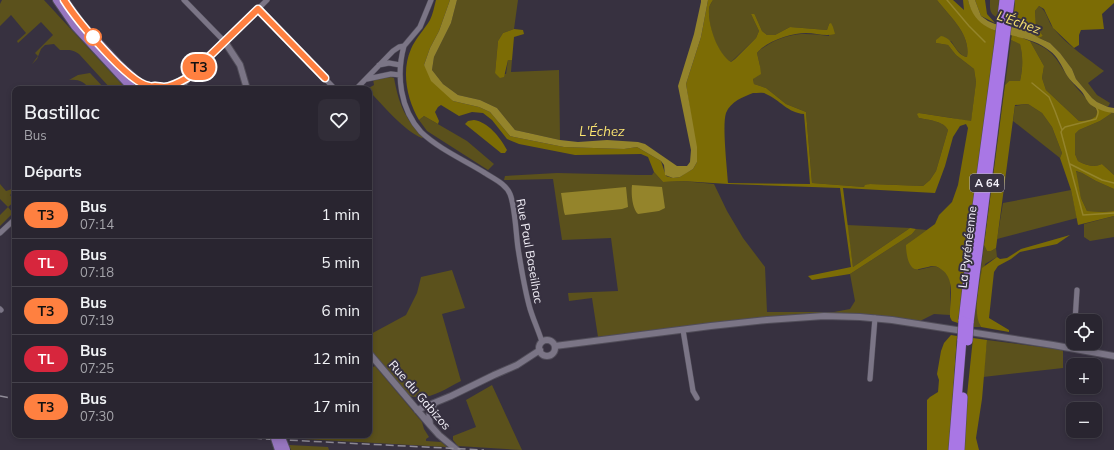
<!DOCTYPE html>
<html lang="fr">
<head>
<meta charset="utf-8">
<style>
  :root { --surface:#292530; --page:#312d38; --text:#f1f3f6; --muted:#a5a5ab; --line:#45424c }
  body { margin:0; font-family:Mulish,sans-serif; background:var(--page); color:var(--text); height:100vh; display:flex; flex-direction:column; font-size:15px; white-space:nowrap }
  * { box-sizing:border-box; margin:0 }
  p { font-size:13px; color:var(--muted) }
  .icon { flex:none; width:22px; height:22px; fill:none; stroke:currentColor; stroke-width:2; stroke-linecap:round; stroke-linejoin:round }
  .map { position:relative; flex:1; overflow:hidden }
  .sheet { position:absolute; left:12px; top:86px; width:360px; height:352px; display:flex; flex-direction:column; background:var(--surface); border-radius:8px; box-shadow:0 2px 6px #0003,0 0 0 1px var(--line) }
  .sheet>* { flex:none }
  .badge { padding:0 8px; border-radius:13px; font-size:14px; line-height:26px }
  .buttons { position:absolute; left:1066px; top:314px; display:grid; gap:8px }
  .buttons a { display:grid; place-items:center; width:36px; height:36px; border-radius:8px; background:var(--surface); box-shadow:0 2px 6px #0003,0 0 0 1px var(--line); font-size:20px }
  .map>.badge { position:absolute; translate:-50% -50%; box-shadow:0 0 0 2px #fff }
  h2 { padding:0 12px; font-size:15px; line-height:36px }
  .round { display:grid; place-items:center; flex:none; width:42px; height:42px; border-radius:8px; background:var(--page) }
  .overview { display:flex; align-items:center; justify-content:space-between; height:68px; padding:0 12px }
  h1 { font-size:19px; font-weight:600; line-height:30px }
  ul { padding:0; list-style:none }
  li { display:flex; align-items:center; gap:12px; height:48px; padding:0 12px; border-top:1px solid var(--line) }
  li div { flex:1 }
  li b { display:block; font-size:15px }
  li em { font-style:normal }
  li .badge { min-width:44px; font-weight:700; text-align:center }
  .map>svg:first-child { display:block }
  .green { fill:#5b511c; fill-rule:evenodd }
  .forest { fill:#7c6c05; fill-rule:evenodd }
  .water { fill:#94842b }
  .lines { fill:none; stroke-linecap:round; stroke-linejoin:round }
  .stream { stroke:#94842b; stroke-width:1.5 }
  .minor-casing { stroke:#514d59; stroke-width:6 }
  .tertiary-casing { stroke:#514d59; stroke-width:8 }
  .primary-casing { stroke:#514d59; stroke-width:10 }
  .motorway-casing { stroke:#514d59; stroke-width:10 }
  .minor { stroke:#7b7586; stroke-width:5 }
  .tertiary { stroke:#7b7586; stroke-width:6 }
  .primary { stroke:#9776bf; stroke-width:8 }
  .motorway { stroke:#a977e5; stroke-width:9 }
  .rail { stroke:#908c98; stroke-width:1.5; stroke-dasharray:8 4; stroke-linecap:butt }
  .primary-bridge-casing { stroke:#514d59; stroke-width:10; stroke-linecap:butt }
  .motorway-bridge-casing { stroke:#514d59; stroke-width:10; stroke-linecap:butt }
  .primary-bridge { stroke:#9776bf; stroke-width:8 }
  .motorway-bridge { stroke:#a977e5; stroke-width:9 }
  .line-casing { stroke:#fff; stroke-width:9 }
  .line { stroke:#ff8040; stroke-width:6 }
  .stop-dot { fill:#fff; stroke:#ff8040; stroke-width:2 }
  .labels { text-anchor:middle; dominant-baseline:central; stroke-width:4; stroke-linejoin:round; paint-order:stroke }
  .shield { fill:#373140; stroke:#bbb7c2; stroke-width:1 }
  .shield-label { font-size:11px; font-weight:bold; fill:#f3f0f9 }
  .street-label { font-size:12px; fill:#f3f0f9; stroke:#373140 }
  .water-label { font-size:13px; font-style:italic; fill:#fbe571; stroke:#373140 }
</style>
</head>
<body>
<div class="map">
<svg width="1114" height="450" viewBox="0 0 1114 450">
  <rect width="100%" height="100%" fill="#373140"/>
  <path class="green" d="M2,0H44L126,89H111L79,54C73,49 67,50 60,50L54,44L45,45L41,49L37,59L32,64L38,56L35,53L53,35L41,22L18,43L17,41L26,33L11,15L0,26V4Z
    M457,0H518L514,29L503,33L498,41L495,73L506,74L508,60H512L511,72L559,70L560,140L515,130L497,108L480,100L458,95L443,84L432,70L434,57L451,23Z
    M713,0H937C950,17 971,34 967,57C960,56 955,47 951,41L936,43L948,45L956,55L974,69L976,82L971,122L952,118L919,113V118C928,120 944,121 948,130L936,171L930,180L923,186L870,184L864,187L812,183L806,112L786,104L766,88L754,84L753,79L760,66L757,53C760,49 765,47 769,44C791,32 805,33 829,36V24L827,30L790,27L775,35H767L762,31L755,15L751,14L759,31L756,38L731,62C716,53 708,25 709,9C709,6 711,3 713,0Z
    M990,0H999L998,18C989,14 990,9 990,0Z
    M1039,6C1048,12 1047,21 1054,29C1068,46 1087,58 1104,71L1088,83L1097,95L1110,103L1108,107L1097,102L1092,98L1076,79L1072,69L1060,53L1050,43L1039,38L1043,36L1036,26L1035,11Z
    M1011,40L1020,43C1023,57 1023,67 1020,81H1009L1005,85Z
    M1030,41C1051,49 1055,56 1066,74C1073,85 1083,94 1091,104L1095,106L1097,111L1096,116L1090,120L1079,121L1046,90L1042,78L1044,66Z
    M90,73L105,89H90C84,82 79,79 69,80L78,75Z
    M391,77L394,78C399,104 404,118 424,137L422,138C404,131 383,105 369,91V89H367L374,85L373,79Z
    M1028,104L1042,113L1052,127L1062,153L1060,158L1013,121L1015,106Z
    M1112,113H1114V175L1102,164C1093,168 1086,165 1078,161L1075,154V134L1079,130L1100,121Z
    M424,116L467,141L494,164L488,170L427,131L419,120Z
    M1075,171L1082,173L1096,181L1114,189V211L1103,212L1087,211L1081,198Z
    M654,172L663,182L682,181L714,184L727,211L743,238L765,267L767,312H834L850,309L855,301L850,274L912,234L916,229L927,230L909,243L935,228L950,280V315L934,314L918,322L859,315L767,318L598,337L592,298L569,301L568,293L618,291L611,238L562,240L553,179L504,180L505,176L557,173L639,175H652ZM922,254L943,270L935,266L918,270Z
    M0,184L6,191L15,188V190L10,195L15,201L8,207L13,213L0,226V215L8,207L0,199Z
    M1071,190L1077,218L997,239L1003,203Z
    M1114,215V237L1090,241L1084,237V224L1114,216Z
    M847,225L910,228L853,267Z
    M984,245L987,251H991L996,248L997,257L985,264L979,323L981,327H973Z
    M452,270L465,308L442,314L461,381C441,391 432,400 409,396L369,348V335L406,315L417,293L421,277Z
    M987,340L1063,350V368L983,377Z
    M375,366L422,422L424,429L429,437L426,439V441L441,442L447,447L286,438L285,435H369V369Z
    M492,385L522,450L458,446L453,440V436L476,427L466,400Z
    M289,445L328,447L329,450H291Z"/>
  <path class="forest" d="M436,0H450L439,31L430,48L424,65L453,101L479,107L490,112L510,136L514,137L564,147L624,149L637,147L661,161L666,176L673,178L680,177L686,173L693,169L697,162V155L686,84L701,37L708,0H713C711,3 709,6 709,9C708,25 717,53 731,62L735,59L756,38L759,31L751,14H754L755,15L762,31L767,35H775L790,27L827,30L829,24L831,23L833,27L835,34C825,37 816,33 806,33C792,33 766,41 757,53L760,66L761,74L753,79L754,84L766,88L786,104L806,112L812,183L864,187L865,185L870,184L923,186L930,180L936,171L948,130C944,121 928,120 919,118L917,114L919,113L971,121L976,82L974,69L956,55L948,45L936,43V40L941,36C954,38 955,55 967,57C971,34 950,17 937,0H953L964,10L963,0H968C972,15 982,25 996,31L988,104L958,323L952,321L950,317C949,297 958,275 935,266C929,266 925,268 919,269C908,272 906,252 906,245L935,224L939,215L952,202L958,185L968,128L966,124L960,126L953,137L945,166L935,193L843,188L853,267L910,228L916,229L912,234L850,274L812,280L808,276L851,267L840,188L728,184L682,181L663,182L654,172L648,157L641,154L575,155L519,144L507,139L492,120L483,113L472,112L459,116L441,105L438,107L435,112L439,121L438,124L424,116L419,120C407,100 401,71 411,49C415,39 424,30 430,20C433,14 434,7 436,0ZM753,93C758,93 763,92 766,94C780,100 788,113 804,114L810,184L728,183C727,167 722,125 726,113C731,101 743,97 753,93Z
    M975,0H985L987,14L995,23L981,16Z
    M1015,0H1114V3L1102,14L1104,29L1081,30L1079,35V45L1074,48L1053,28L1044,9L1039,6L1035,11L1036,26L1043,36L1039,38L1027,30L1013,26Z
    M514,29L523,30L524,34L514,37L512,60H508L504,77L500,78L495,73L498,41L503,33Z
    M1012,34L1030,41L1044,66L1042,78L1046,90L1079,121L1090,120L1096,116L1097,111L1095,106L1112,113L1100,121L1079,130L1075,134V154L1078,161C1086,165 1093,168 1102,164L1114,175V189L1096,181L1082,173L1076,171L1081,198L1087,211L1103,212L1114,211V216L1078,225L1071,190L1060,158L1062,153L1052,127L1042,113L1028,104L1015,105L996,248L991,251H987L984,245L1005,85L1009,81H1020C1023,67 1023,57 1020,44L1011,40Z
    M474,120C488,122 500,137 507,150L505,153H501L465,124L468,121Z
    M1070,235L1057,244L1020,252L1011,259L998,266L994,272L989,318L1009,330V332L981,327C972,313 980,284 982,268L997,257L1000,259L1007,258L1021,249Z
    M951,335L957,336L949,450H927V400L930,397L938,392L939,380L937,374L941,351L944,343Z
    M973,338L987,340L982,399L976,438L979,450H964L966,405Z"/>
  <path class="water" d="M450,0H457L451,23L434,57L432,70L443,84L458,95L480,100L497,108L515,130L560,140L578,142L607,140L638,142L645,144L677,166H687L690,162L691,150L678,86L694,34L701,2V0H708L701,37L686,84L697,147V162L693,169L680,177L673,178L665,175L664,165L661,161L637,147L624,149L564,147L514,137L510,136L490,112L479,107L453,101L431,81L424,65L430,48L439,31Z
    M968,0H975L981,16L988,21L995,24L1027,30L1039,38L1050,43L1060,53L1072,69L1076,79L1092,98L1097,102L1108,107L1114,108V113C1107,113 1097,109 1091,105C1087,102 1085,96 1082,92C1077,86 1070,81 1066,74C1062,66 1057,56 1050,51C1023,28 978,43 968,0Z
    M632,185L662,187L665,208L659,211L638,214C632,209 631,193 632,185Z
    M626,187L628,207L622,209L565,215L564,212L561,193Z"/>
  <g class="lines">
    <path class="stream" d="M947,0L969,26L985,42
      M1032,83L1049,97L1055,111L1062,130
      M1095,105C1099,111 1099,113 1096,119L1065,127L1062,130L1061,132L1083,215L1114,213
      M1070,164L1102,180L1114,183"/>
    <g class="minor-casing">
      <path id="minor" d="M184,0L225,42L267,0
        M258,9L335,89
        M404,46C396,75 400,109 421,132C439,149 464,160 485,173C494,179 506,184 510,194C515,206 516,234 518,248C521,267 524,286 529,305C532,317 538,329 542,342
        M379,65L389,63L400,65
        M367,79L391,74L400,75
        M356,89L393,51L399,47L404,46L420,27L431,0
        M0,233L15,219
        M0,309L1,310
        M1075,321L1077,290
        M683,330L693,391L697,398
        M1072,348L1073,341
        M870,379L875,318"/>
    </g>
    <g class="tertiary-casing">
      <path id="tertiary" d="M164,87L187,79
        M180,89L187,79L225,42L240,65L247,89
        M539 348a8 8 0 1 1 16 0a8 8 0 1 1-16 0Z
        M555,346L711,326L767,320L824,316L860,317L892,320L1053,345L1114,356
        M369,353L430,425L439,435L457,450
        M417,410L451,396L494,375L517,365L540,350
        M430,424C428,415 430,411 434,404"/>
    </g>
    <g class="primary-casing">
      <path id="primary" d="M57,0L75,26L133,89
        M64,0L81,24L118,64L138,82L150,87
        M146,89L155,86L166,89"/>
    </g>
    <g class="motorway-casing">
      <path id="motorway" d="M963,321L974,228L999,43L1004,0
        M969,323L1010,0
        M953,450L962,339
        M960,450L963,397"/>
    </g>
    <use href="#minor" class="minor"/>
    <use href="#tertiary" class="tertiary"/>
    <use href="#primary" class="primary"/>
    <use href="#motorway" class="motorway"/>
    <path class="rail" d="M0,396L15,399
      M194,435L222,438
      M218,435L266,439L484,450"/>
    <g class="primary-bridge-casing">
      <path id="primary-bridge" d="M274,435L279,450
        M280,435L286,450"/>
    </g>
    <g class="motorway-bridge-casing">
      <path id="motorway-bridge" d="M962,339L963,321
        M968,341L969,323"/>
    </g>
    <use href="#primary-bridge" class="primary-bridge"/>
    <use href="#motorway-bridge" class="motorway-bridge"/>
  </g>
  <g class="lines">
    <g class="line-casing">
      <path id="line" d="M64,0C76,19 128,83 149,86C153,87 151,86 155,86C158,86 161,87 164,87C171,87 180,82 187,78L258,9L325,78"/>
    </g>
    <use href="#line" class="line"/>
  </g>
  <circle class="stop-dot" cx="93" cy="37" r="8"/>
  <g class="labels">
    <rect class="shield" x="970" y="174" width="34" height="18" rx="3"/>
    <g class="shield-label">
      <text x="987" y="183">A 64</text>
    </g>
    <g class="street-label">
      <text transform="translate(967 247) rotate(-83)">La Pyrénéenne</text>
      <text transform="translate(530 251) rotate(80)">Rue Paul Baseilhac</text>
      <text transform="translate(420 395) rotate(49)">Rue du Gabizos</text>
    </g>
    <g class="water-label">
      <text transform="translate(1019 22) rotate(19)">L'Échez</text>
      <text x="602" y="131">L'Échez</text>
    </g>
  </g>
</svg>
<div class="buttons">
<a><svg class="icon" aria-label="locate" viewBox="0 0 24 24"><circle cx="12" cy="12" r="6"/><path d="M12 2v4M12 18v4M2 12h4M18 12h4"/></svg></a>
<a>+</a>
<a>−</a>
</div>
<b class="badge" style="left:199px;top:67px;background:#ff8040;color:#111">T3</b>
<section class="sheet">
<div class="overview"><div><h1>Bastillac</h1><p>Bus</p></div><a class="round"><svg class="icon" aria-label="heart" viewBox="0 0 24 24"><path d="M12 20l-8-8c-3-5 5-10 8-4 3-6 11-1 8 4z"/></svg></a></div>
<h2>Départs</h2>
<ul>
<li><span class="badge" style="background:#ff8040;color:#111">T3</span><div><b>Bus</b><p>07:14</p></div><em>1 min</em></li>
<li><span class="badge" style="background:#d7263d;color:#fff">TL</span><div><b>Bus</b><p>07:18</p></div><em>5 min</em></li>
<li><span class="badge" style="background:#ff8040;color:#111">T3</span><div><b>Bus</b><p>07:19</p></div><em>6 min</em></li>
<li><span class="badge" style="background:#d7263d;color:#fff">TL</span><div><b>Bus</b><p>07:25</p></div><em>12 min</em></li>
<li><span class="badge" style="background:#ff8040;color:#111">T3</span><div><b>Bus</b><p>07:30</p></div><em>17 min</em></li>
</ul>
</section>
</div>
</body>
</html>
